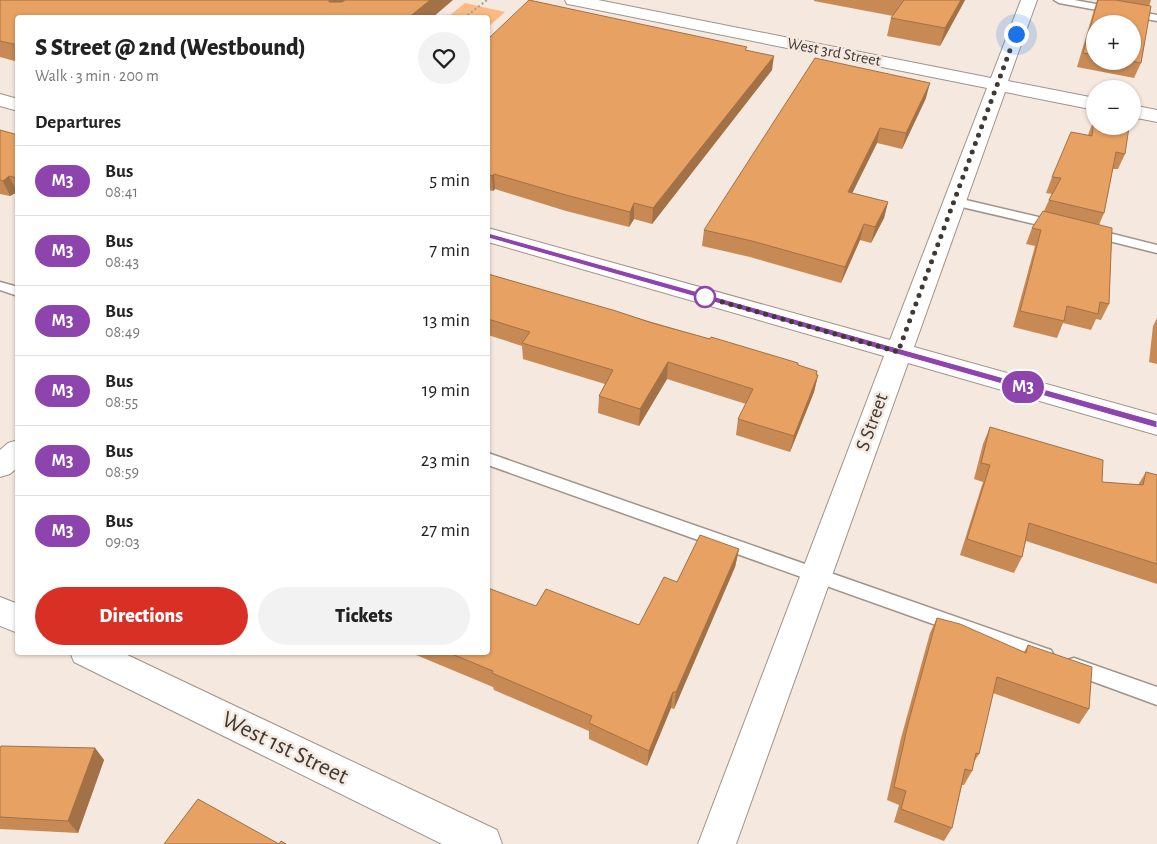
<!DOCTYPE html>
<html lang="en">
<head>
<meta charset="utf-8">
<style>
  :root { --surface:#fff; --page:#f2f2f2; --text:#222; --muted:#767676; --line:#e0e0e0; --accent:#d93025 }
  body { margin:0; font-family:"Alegreya Sans",sans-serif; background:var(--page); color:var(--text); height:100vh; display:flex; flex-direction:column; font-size:19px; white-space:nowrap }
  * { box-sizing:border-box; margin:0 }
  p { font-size:16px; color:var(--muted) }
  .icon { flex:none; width:28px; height:28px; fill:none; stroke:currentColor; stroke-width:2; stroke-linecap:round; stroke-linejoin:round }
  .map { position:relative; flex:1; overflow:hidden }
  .drawer { position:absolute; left:15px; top:15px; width:475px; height:640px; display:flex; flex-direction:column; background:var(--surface); border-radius:5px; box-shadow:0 1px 4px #0004 }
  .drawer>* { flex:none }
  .badge { padding:0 10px; border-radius:16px; font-size:18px; line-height:32px }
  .controls { position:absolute; left:1086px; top:15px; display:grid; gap:10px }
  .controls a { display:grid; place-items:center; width:55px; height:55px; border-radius:50%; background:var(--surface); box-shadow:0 1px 4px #0004; font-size:25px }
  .you { position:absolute; width:25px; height:25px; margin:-12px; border:4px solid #fff; border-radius:50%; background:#1a73e8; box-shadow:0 0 0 8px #1a73e833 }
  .map>.badge { position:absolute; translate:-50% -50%; box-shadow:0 0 0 2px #fff }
  h2 { padding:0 20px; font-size:19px; line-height:45px }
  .round { display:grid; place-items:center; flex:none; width:52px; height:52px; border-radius:26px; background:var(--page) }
  .summary { display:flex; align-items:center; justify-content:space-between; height:85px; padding:0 20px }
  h1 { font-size:24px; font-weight:800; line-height:38px }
  .button { display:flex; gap:10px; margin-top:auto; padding:10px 20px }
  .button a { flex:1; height:58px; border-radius:30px; background:var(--accent); color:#fff; font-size:20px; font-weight:800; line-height:58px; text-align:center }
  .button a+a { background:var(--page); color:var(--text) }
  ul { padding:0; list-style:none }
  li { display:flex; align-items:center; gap:15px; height:70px; padding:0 20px; border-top:1px solid var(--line) }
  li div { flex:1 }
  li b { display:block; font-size:19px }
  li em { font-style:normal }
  li .badge { min-width:55px; font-weight:700; text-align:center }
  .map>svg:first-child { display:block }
  .green { fill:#fbba82 }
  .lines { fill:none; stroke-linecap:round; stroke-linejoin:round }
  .lane-casing { stroke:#9f938a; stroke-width:3 }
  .street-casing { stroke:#9f938a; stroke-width:2 }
  .path { stroke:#aaa099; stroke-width:2; stroke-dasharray:2 2.5; stroke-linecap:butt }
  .lane { fill:#fff; fill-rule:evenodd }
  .street { fill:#fff; fill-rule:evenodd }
  .wall { fill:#c78a55; fill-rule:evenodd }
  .shaded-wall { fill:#a27145 }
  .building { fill:#e7a163; stroke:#a27145 }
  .line { fill:#8e44ad; stroke:#fff }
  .walk { stroke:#3e3935; stroke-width:5; stroke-dasharray:0 9 }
  .stop-dot { fill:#fff; stroke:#8e44ad; stroke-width:2.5 }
  .labels { text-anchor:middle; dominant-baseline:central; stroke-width:5; stroke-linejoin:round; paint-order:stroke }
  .far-street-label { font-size:16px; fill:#3e3935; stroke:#f5e8de }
  .street-label { font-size:20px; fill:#3e3935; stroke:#f5e8de }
  .near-street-label { font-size:24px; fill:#3e3935; stroke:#f5e8de }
</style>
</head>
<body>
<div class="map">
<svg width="1157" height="844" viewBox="0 0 1157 844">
  <rect width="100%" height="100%" fill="#f5e8de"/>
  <path class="green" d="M465,3L505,12L488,27V18H452L449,16Z"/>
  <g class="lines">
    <g class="lane-casing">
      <path id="lane" d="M1054,0H1074L1157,15V21L1059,3Z
        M953,197L1060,222L1062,225L1056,229L949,204L947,201Z
        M1093,229L1157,245V253L1089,236L1087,233L1089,230Z
        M0,282L18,287V296L0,290Z
        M488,453L1045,648L1051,650L1054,656L1051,662L1045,664L488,465Z
        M1074,658L1157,687V705L1067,672L1065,666L1067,660Z"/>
    </g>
    <g class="street-casing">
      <path id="street" d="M565,0H598L991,78L1021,0H1037L1008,81L1095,98V110L1005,92L914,347L1157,415V435L908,363L736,844H698L884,356L488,242V228L890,340L987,88L573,5L567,4Z
        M0,94L18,99V111L0,106Z
        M1132,105L1157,110V122L1132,117Z
        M18,440V467L10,474L0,477V450L8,443Z
        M0,597L18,604V633L0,626Z
        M70,652H121L497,830L502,844H442L74,662Z"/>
    </g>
    <path class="path" d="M464,18L487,0"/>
    <use href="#lane" class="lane"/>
    <use href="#street" class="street"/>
  </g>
  <path class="wall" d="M0,0L18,18V62L0,57Z
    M814,0H965L940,46L887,36L891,18L893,16L814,1Z
    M1097,0H1151L1149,6L1141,63L1134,78L1077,67ZM1095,24L1132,61H1095Z
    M488,39L747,50L772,70L652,224L634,219L629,227L566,211L495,189L493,191L488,190Z
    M926,98L902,149L877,143L852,193L888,202L884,218L871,243L860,240L841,283L750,257L702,246L704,230Z
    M1094,119L1125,154L1118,169H1113L1104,213L1099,225L1109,304L1101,320L1096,319L1091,330L1063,323L1057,338L1013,327L1035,246L1026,244L1032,228L1044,211L1049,200L1052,194L1046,193L1052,177L1088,135Z
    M0,130L18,135V192H17L10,196L0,194Z
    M488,274L798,365L818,375L814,392L790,452L736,435L738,419L746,404L667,379L639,426L598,413L599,396L605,384L523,359L522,346L488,335Z
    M1157,318V364L1149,362L1153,326Z
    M990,427L1102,482L1138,485L1146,472L1157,475V584L1026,541L1022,557L1014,573L960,555L983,482L974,479L983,444Z
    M739,549L735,567L674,709L671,708L647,766L589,739V731L494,690L493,687L409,652H488L536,606L639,625L677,582Z
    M937,618L1024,652L1028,645L1089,709L1079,724L993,693L979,754L974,762L972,771L964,785H962L952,828L944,841L894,822L899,805L887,800L901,738L930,633Z
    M0,748H95L104,760L78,833L0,829Z"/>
  <path class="shaded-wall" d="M329,0H353L331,18Z
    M430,0H453L432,18H408Z
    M961,0H965L940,46L945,28Z
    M774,56L772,70L652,224L653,208Z
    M930,83L926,98L902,149L906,133Z
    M880,128L877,143L845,208L848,192Z
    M494,174L495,189L493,191L492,176Z
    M9,176L17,192L10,196L3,181Z
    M888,202L884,218L871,243L875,227Z
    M634,203V219L629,227L630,212Z
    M864,224L860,240L841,283L845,267Z
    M668,362L667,379L639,426L640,409Z
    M817,371L813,387L818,375L814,392L790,452L794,436Z
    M739,549L735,567L674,709L676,692Z
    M673,692L671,708L647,766L649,751Z
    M95,748L104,760L78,833L68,821Z"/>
  <path class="building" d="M0,0H329V2H342L345,0H430L408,18H18V45L0,41Z
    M529,0L747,47L745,50L774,56L653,208L634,203L630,212L566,195L494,174L492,176L488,174V39Z
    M904,0H961L945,28L891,18Z
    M1098,0H1115L1151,6L1141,63L1131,61H1132V24H1095V55L1083,53Z
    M815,58L930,83L906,133L880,128L848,192L888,202L875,227L864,224L845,267L752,241L704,230Z
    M1094,119H1095V126L1129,127L1125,154L1116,152L1104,213L1049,200L1061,178L1052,177L1071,132L1092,136Z
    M0,130L18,135L17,178L9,176L3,181L0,180Z
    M1043,211L1112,228L1109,304L1100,302L1098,314L1067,306L1064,321L1020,311L1041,230L1032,228Z
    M488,274L616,311L652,323L710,339L711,337L798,363V365L817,371L816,375H818L794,436L738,419L753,389L668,362L640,409L599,396L613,370L522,343L530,332L488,319Z
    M990,427L1103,460L1102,482L1143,485L1146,472L1157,475V564L1029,523L1022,557L967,539L990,465L981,463Z
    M700,535L739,549L676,692H673L649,751L589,723L592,716L492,673L493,671L447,652H488V588L536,606L546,589L639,625L664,577L677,582Z
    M937,618L960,624L1026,653L1028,645L1092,667L1089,709L997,677L979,754L976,753L972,771L965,769L952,828L901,809L906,791L894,787L908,724Z
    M1,746L95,748L68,821L0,817V748Z
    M198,799L279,844L281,841L286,844H164Z"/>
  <path class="line" d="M488,233L1157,421V428L485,237L483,235Z"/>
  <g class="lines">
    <path class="walk" d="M705,297L898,352L1016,34"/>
  </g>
  <circle class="stop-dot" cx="705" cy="297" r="10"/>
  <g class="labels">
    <g class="far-street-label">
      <text transform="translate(834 52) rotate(11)">West 3rd Street</text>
    </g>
    <g class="street-label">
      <text transform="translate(872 422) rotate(-70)">S Street</text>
    </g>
    <g class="near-street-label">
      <text transform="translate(285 748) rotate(26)">West 1st Street</text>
    </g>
  </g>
</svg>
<div class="controls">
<a>+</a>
<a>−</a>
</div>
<div class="you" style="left:1016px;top:34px"></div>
<b class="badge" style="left:1023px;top:387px;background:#8e44ad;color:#fff">M3</b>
<section class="drawer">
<div class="summary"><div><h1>S Street @ 2nd (Westbound)</h1><p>Walk · 3 min · 200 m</p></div><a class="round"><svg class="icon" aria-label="heart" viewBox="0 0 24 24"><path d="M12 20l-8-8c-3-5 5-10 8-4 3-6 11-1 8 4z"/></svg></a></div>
<h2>Departures</h2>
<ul>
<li><span class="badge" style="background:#8e44ad;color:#fff">M3</span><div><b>Bus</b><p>08:41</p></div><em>5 min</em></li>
<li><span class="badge" style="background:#8e44ad;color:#fff">M3</span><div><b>Bus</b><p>08:43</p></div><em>7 min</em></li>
<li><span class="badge" style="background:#8e44ad;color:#fff">M3</span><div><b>Bus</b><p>08:49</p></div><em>13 min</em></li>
<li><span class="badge" style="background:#8e44ad;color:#fff">M3</span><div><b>Bus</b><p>08:55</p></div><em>19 min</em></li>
<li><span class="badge" style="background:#8e44ad;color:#fff">M3</span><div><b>Bus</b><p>08:59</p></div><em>23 min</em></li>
<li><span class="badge" style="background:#8e44ad;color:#fff">M3</span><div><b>Bus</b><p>09:03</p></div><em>27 min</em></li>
</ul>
<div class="button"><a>Directions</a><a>Tickets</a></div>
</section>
</div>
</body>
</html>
